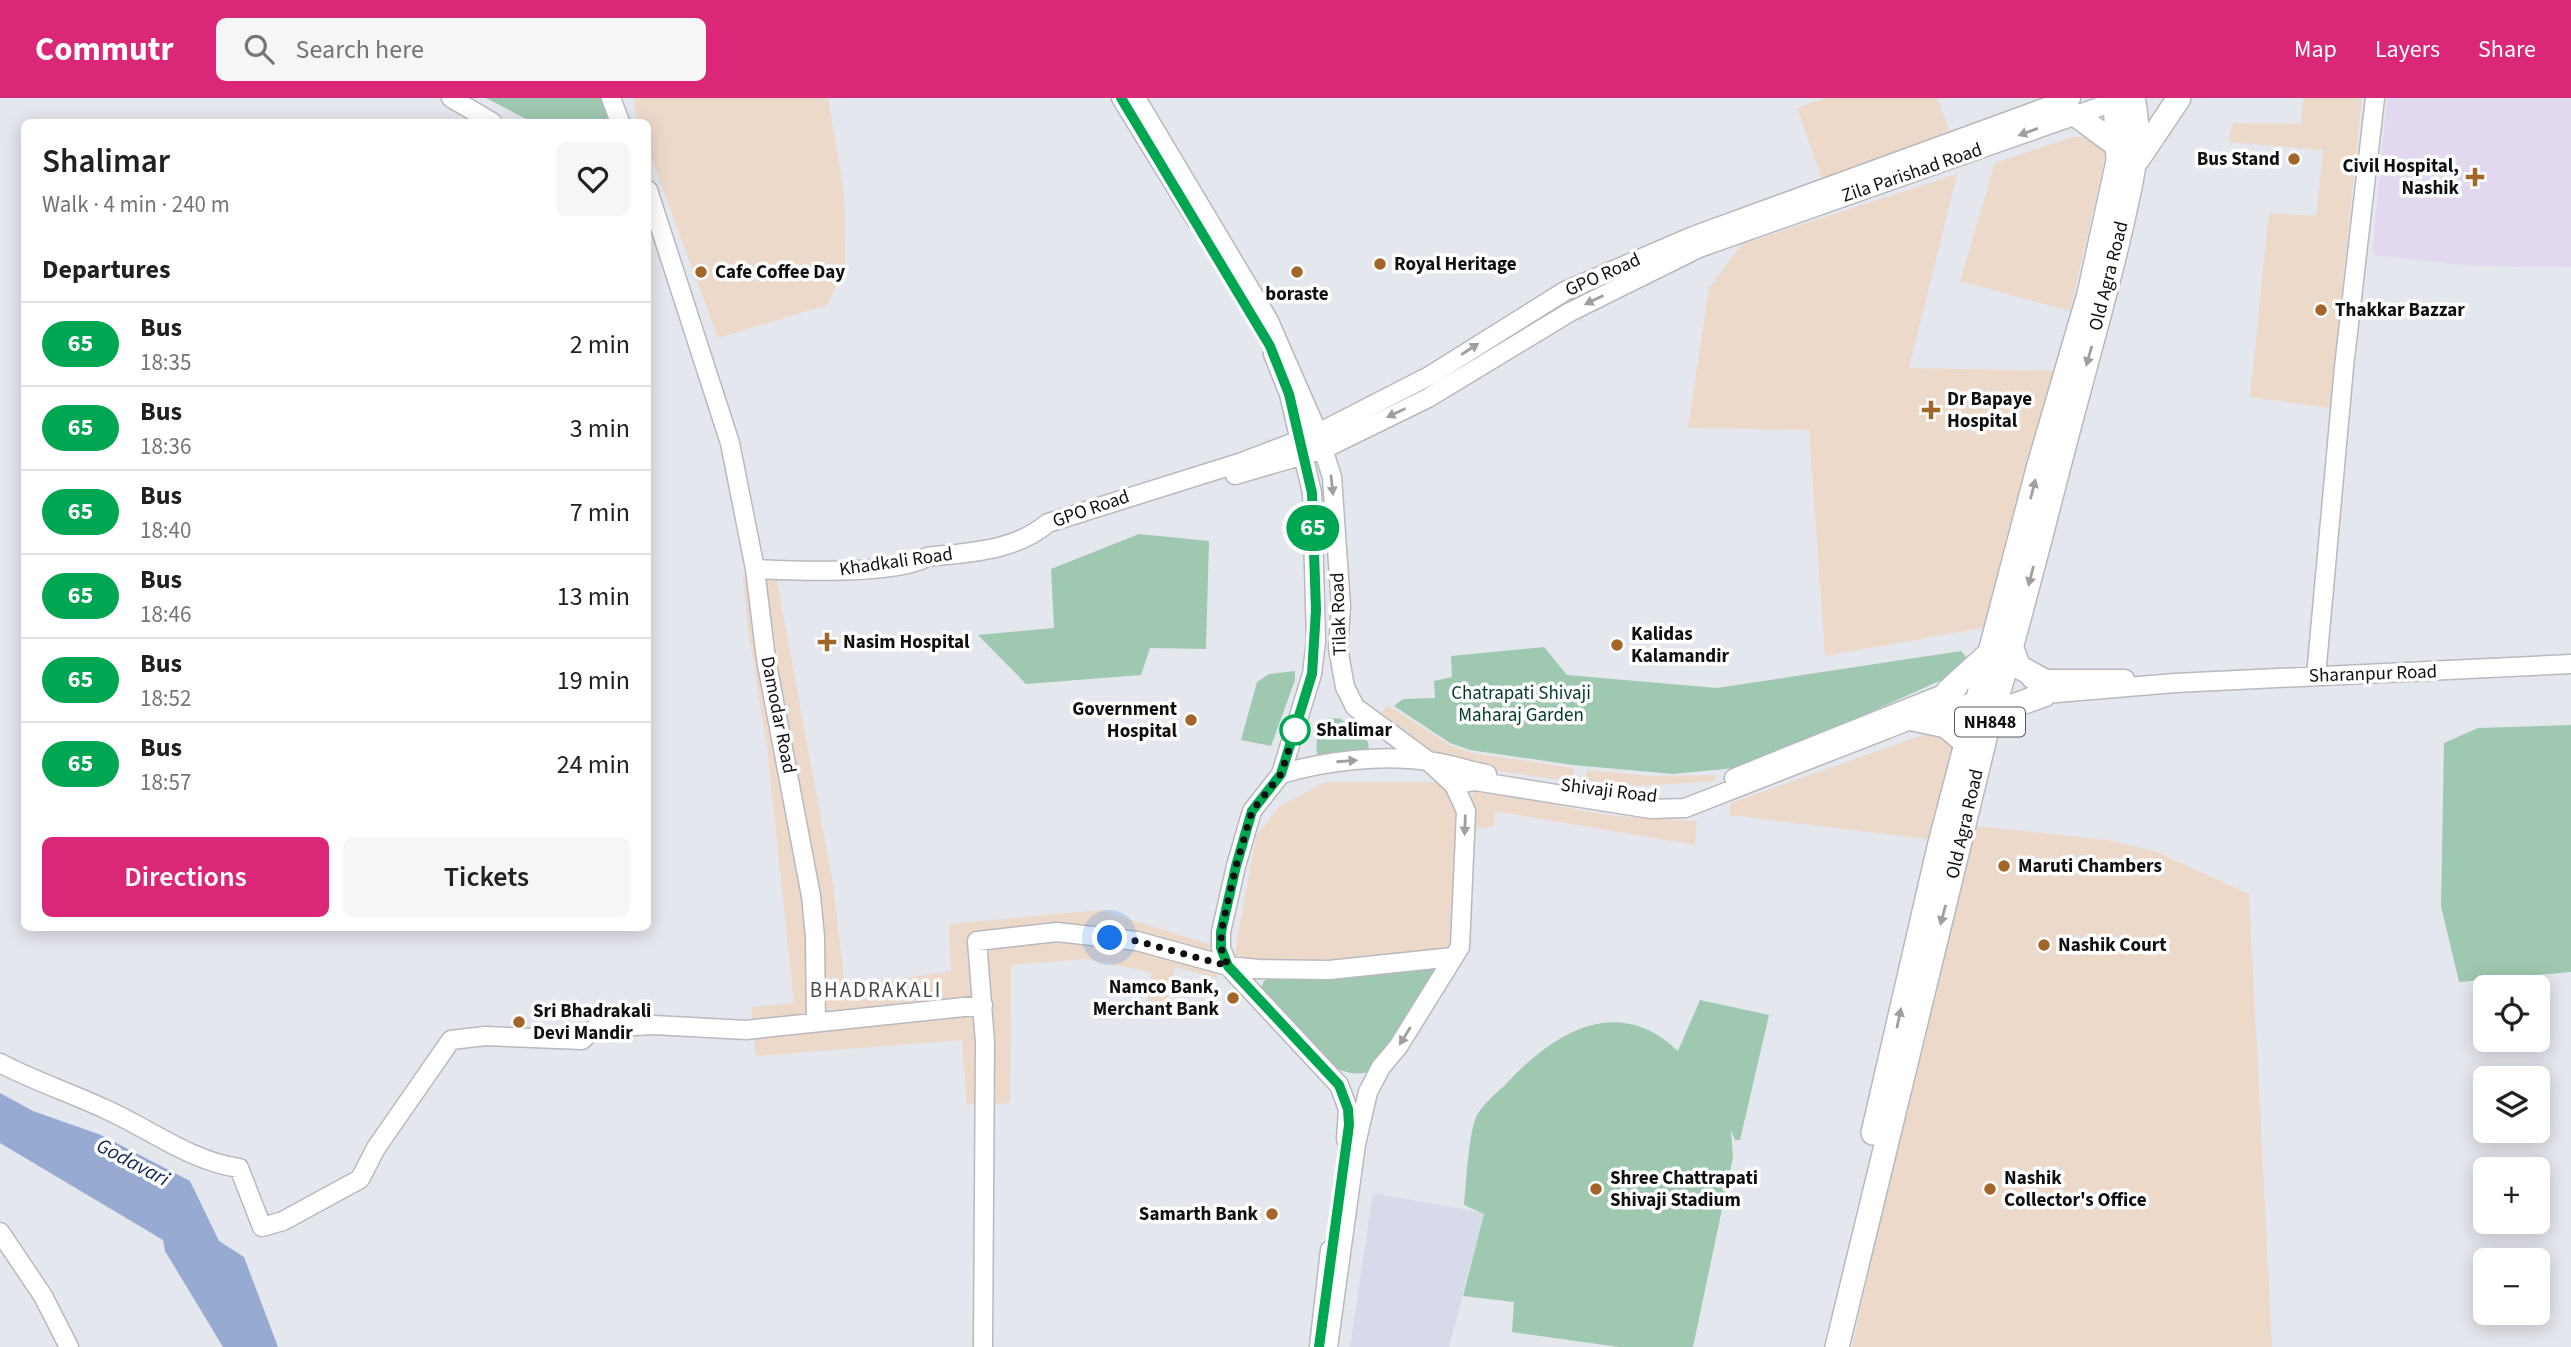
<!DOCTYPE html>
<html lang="en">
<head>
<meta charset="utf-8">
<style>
  :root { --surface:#fff; --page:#f6f6f6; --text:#202124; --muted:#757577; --line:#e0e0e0; --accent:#db2777 }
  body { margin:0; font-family:"Source Sans 3",sans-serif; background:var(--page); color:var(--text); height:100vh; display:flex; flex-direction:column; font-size:26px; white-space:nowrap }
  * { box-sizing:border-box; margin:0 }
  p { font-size:23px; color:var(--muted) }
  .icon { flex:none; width:38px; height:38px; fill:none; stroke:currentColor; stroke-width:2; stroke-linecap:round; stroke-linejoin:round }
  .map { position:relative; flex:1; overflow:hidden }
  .drawer { position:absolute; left:21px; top:21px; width:630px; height:812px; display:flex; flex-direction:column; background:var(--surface); border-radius:10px; box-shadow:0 4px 18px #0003 }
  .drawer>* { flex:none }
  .badge { padding:0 14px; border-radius:23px; font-size:24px; line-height:46px }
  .fabs { position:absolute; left:2473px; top:877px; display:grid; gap:14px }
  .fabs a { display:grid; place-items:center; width:77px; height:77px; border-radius:10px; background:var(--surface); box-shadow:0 4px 18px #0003; font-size:35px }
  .you { position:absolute; width:35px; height:35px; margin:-18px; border:5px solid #fff; border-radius:50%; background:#1a73e8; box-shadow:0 0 0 10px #1a73e833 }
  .map>.badge { position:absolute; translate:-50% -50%; box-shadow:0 0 0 4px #fff }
  h2 { padding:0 21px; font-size:26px; line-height:63px }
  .round { display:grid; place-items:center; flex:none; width:74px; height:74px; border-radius:10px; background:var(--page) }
  .summary { display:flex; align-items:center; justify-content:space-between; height:119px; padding:0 21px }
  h1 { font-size:33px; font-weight:600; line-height:52px }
  .action { display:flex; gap:14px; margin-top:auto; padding:14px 21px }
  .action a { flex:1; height:80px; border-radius:10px; background:var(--accent); color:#fff; font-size:28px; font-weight:600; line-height:80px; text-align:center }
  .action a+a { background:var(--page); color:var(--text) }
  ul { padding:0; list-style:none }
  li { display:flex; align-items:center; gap:21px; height:84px; padding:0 21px; border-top:2px solid var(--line) }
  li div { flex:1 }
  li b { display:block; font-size:26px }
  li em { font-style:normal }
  li .badge { min-width:77px; font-weight:700; text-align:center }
  header { display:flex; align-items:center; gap:42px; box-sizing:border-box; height:98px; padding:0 35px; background:var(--accent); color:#fff }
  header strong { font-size:33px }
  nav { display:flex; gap:38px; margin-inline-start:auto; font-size:24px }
  .search { width:490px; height:63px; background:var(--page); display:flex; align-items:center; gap:18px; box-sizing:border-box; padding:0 24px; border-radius:10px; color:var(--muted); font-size:26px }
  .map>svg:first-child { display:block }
  .commercial { fill:#edd9ca }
  .built { fill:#d7dbe9 }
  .medical { fill:#e2d9ee }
  .green { fill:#9ec8b0 }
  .water { fill:#97aad1 }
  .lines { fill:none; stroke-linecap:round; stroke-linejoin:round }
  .secondary-casing { stroke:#b7b9bf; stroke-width:21 }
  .highway-casing { stroke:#b7b9bf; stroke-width:26 }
  .secondary { stroke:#fff; stroke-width:18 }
  .highway { stroke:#fff; stroke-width:23 }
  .oneway { fill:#9f9fa1 }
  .line-casing { stroke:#fff; stroke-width:16 }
  .line { stroke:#00a651; stroke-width:10 }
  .walk { stroke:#101013; stroke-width:7; stroke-dasharray:0 12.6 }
  .poi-dot { fill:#a26728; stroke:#fff; stroke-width:2.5 }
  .stop-dot { fill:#fff; stroke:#00a651; stroke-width:3.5 }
  .labels { text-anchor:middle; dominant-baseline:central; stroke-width:7; stroke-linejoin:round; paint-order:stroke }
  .shield { fill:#fff; stroke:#58585a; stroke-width:2 }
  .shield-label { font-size:18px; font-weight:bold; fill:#101013 }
  .poi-label { font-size:19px; font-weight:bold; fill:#101013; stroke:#fff; text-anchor:start }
  .street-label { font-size:19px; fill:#101013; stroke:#fff }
  .park-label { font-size:19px; fill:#003b22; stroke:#fff }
  .stop-label { font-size:19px; font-weight:bold; fill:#101013; stroke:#fff; text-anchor:start }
  .neighbourhood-label { font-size:21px; letter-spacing:2px; fill:#484a4f; stroke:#fff }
  .water-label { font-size:21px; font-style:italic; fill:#122655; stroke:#fff }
</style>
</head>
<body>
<header>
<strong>Commutr</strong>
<div class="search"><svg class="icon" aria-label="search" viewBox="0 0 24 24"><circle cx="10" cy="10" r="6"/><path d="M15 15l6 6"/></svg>Search here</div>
<nav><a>Map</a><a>Layers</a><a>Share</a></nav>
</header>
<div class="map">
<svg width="2571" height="1249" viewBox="0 0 2571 1249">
  <rect width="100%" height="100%" fill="#e5e7ee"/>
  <path class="commercial" d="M633,0H828L844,94L845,170L827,207L718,240L648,51V24H638Z
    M1825,0H1937L1950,35L1822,81L1797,10Z
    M2303,0H2362L2330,310L2250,299L2269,115L2316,118L2323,52L2228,44L2233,25L2301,26Z
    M2072,39H2087L2106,55L2070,213L1960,183L1995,65Z
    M1957,76L1909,270L2053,273L1987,529L1825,558L1809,332L1688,330L1709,190L1742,146Z
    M743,477L776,478L833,786L845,889L951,873L949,826L1101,812L1214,848L1217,880L1175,869L1163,919L1145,917L1151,874L1085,861L1011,867L1010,1005L967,1007L962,942L756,958L751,909L794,905L767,649L748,532Z
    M1387,607L1450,647L1472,655L1574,670L1573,684L1471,669L1430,652L1381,615Z
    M1945,633L1954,649L1935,742L1729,717L1731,705L1928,635Z
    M1587,672L1648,678L1715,677L1716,683L1639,688L1585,682Z
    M1325,684H1440L1458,704L1454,854L1238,866L1234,859L1256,738L1280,708Z
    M1473,694L1527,699L1577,712L1623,719L1697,723L1695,747L1495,713L1494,728L1470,732Z
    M1968,727L2107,742L2154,753L2249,796L2272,1249H1852Z"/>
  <path class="built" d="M1373,1095L1484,1115L1449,1249H1350Z"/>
  <path class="medical" d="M2387,0H2571V169L2471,168L2372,157Z"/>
  <path class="green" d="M486,0H602L608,24H532Z
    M1139,436L1209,443L1206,551L1150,550L1141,577L1026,586L978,537L1054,530L1051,471Z
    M1544,549L1567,577L1717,590L1961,553L1967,560L1959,574L1831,632L1735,670L1673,676L1573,667L1470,652L1450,645L1394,608L1403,601L1435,600L1434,583L1452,579L1451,558Z
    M1295,573V582L1271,648L1241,642L1257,584L1269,576Z
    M1328,620L1341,621L1368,644L1369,653L1318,660C1314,647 1318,628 1328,620Z
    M2571,627V874L2459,884L2441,808L2444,645L2478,630Z
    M1435,869L1442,875L1373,972C1330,992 1285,921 1260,892L1264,883L1274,878Z
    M1700,902L1769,917L1740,1042H1735L1731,1032L1733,1059L1693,1249H1619L1512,1234L1514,1204L1463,1198L1484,1116L1464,1107C1466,1088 1469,1031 1477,1017C1483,1006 1497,995 1506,986C1554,934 1618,895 1678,953Z"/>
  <path class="water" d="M0,995L33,1013L101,1037L190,1083L219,1143L244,1159L278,1249H223L165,1153L163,1142L0,1045Z"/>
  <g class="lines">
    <g class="secondary-casing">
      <path id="secondary" d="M451,0L492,24
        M611,0L620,24
        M1121,0L1196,122
        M1136,0L1269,223L1318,335L1332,379L1341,508L1338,550L1345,589L1355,609L1427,662L1454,687L1466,713L1460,849L1398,949L1381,969L1368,994L1356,1046L1328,1249
        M648,92L730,345L755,471L766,561L811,798L815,839L816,924
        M1273,256L1289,296L1312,395L1316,543L1312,576L1281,676L1252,713L1236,768L1221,834V850L1228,868L1339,987L1348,1011L1346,1041
        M1235,377L1324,351L1428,300L1570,214L1699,150L2116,3
        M755,471C793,473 897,477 927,459C970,454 1013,454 1048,425L1242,364L1318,335L1431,277L1565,193L1693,138L2071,0
        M2316,578L2344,269L2375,0
        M2031,581H2125
        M2033,597L2175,585L2571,566
        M1281,676C1325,663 1382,656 1428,663C1448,665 1468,673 1487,676
        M1734,680L1958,590
        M1454,687L1475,683L1651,711L1685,710L1913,621L1988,600
        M0,965C34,983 71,995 105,1011C150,1031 190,1063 239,1070L262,1129L283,1123L360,1081L376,1050L451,942L485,938L582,942L595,930L654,927L746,932L983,907
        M0,1134L43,1198L69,1249
        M983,1249L985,944L977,843L1057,834L1137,843L1228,868L1259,871L1329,872L1453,859
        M1319,1249L1330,1152"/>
    </g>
    <g class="highway-casing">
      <path id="highway" d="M2076,17L2118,48
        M2138,61L2179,0
        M2012,551L2019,569L2041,581
        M1948,593L1992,553
        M1913,621L1946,628L1966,645
        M1992,627L2004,611L2044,597
        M1873,1035L1939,749L2039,367L2089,196L2118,63L2115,0
        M1837,1249L1986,636C2021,524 2047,410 2078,296C2093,239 2109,184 2122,126C2131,83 2143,44 2133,0"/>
    </g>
    <use href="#secondary" class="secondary"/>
    <use href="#highway" class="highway"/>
  </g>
  <defs><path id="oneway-solid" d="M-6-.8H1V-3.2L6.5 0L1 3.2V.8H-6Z" transform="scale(1.75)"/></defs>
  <g class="oneway">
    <use href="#oneway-solid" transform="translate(2028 34) rotate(160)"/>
    <use href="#oneway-solid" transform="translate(1594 202) rotate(154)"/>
    <use href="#oneway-solid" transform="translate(1470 251) rotate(-33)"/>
    <use href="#oneway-solid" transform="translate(2089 258) rotate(106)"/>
    <use href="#oneway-solid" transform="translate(1396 315) rotate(155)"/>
    <use href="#oneway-solid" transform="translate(1332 387) rotate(84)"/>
    <use href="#oneway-solid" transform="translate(2033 391) rotate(-76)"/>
    <use href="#oneway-solid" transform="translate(2031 478) rotate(104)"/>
    <use href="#oneway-solid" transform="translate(1347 663) rotate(-4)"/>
    <use href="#oneway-solid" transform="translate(1465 727) rotate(92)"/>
    <use href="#oneway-solid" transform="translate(1943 817) rotate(105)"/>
    <use href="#oneway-solid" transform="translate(1899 920) rotate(-78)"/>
    <use href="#oneway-solid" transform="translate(1405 938) rotate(122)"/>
  </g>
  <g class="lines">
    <g class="line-casing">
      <path id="line" d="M1121,0L1270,248L1289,296L1312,395L1316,512L1312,576L1281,676L1252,713L1236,768L1221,834V850L1228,868L1339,987L1348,1011L1349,1027L1319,1249"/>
    </g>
    <use href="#line" class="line"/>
    <path class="walk" d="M1110,840L1137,843L1228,868L1221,850V834L1236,768L1252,713L1281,676L1295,632"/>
  </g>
  <g class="poi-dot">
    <circle cx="2294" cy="61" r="7"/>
    <path d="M2471.5 68.5h7v7h7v7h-7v7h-7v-7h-7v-7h7z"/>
    <circle cx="1380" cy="166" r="7"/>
    <circle cx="701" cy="174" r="7"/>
    <circle cx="1297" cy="174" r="7"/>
    <circle cx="2321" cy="212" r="7"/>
    <path d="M1927.5 301.5h7v7h7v7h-7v7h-7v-7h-7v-7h7z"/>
    <path d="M823.5 533.5h7v7h7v7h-7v7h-7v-7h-7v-7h7z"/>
    <circle cx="1617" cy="547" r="7"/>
    <circle cx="1191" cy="622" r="7"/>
    <circle cx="2004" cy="768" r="7"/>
    <circle cx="2044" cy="847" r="7"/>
    <circle cx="1233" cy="900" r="7"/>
    <circle cx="519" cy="924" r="7"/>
    <circle cx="1596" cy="1091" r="7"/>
    <circle cx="1990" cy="1091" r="7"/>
    <circle cx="1272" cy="1116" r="7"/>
  </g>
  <circle class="stop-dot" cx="1295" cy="632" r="14"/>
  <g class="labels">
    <rect class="shield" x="1955" y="609.5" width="70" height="29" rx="5"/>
    <g class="shield-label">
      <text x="1990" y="624">NH848</text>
    </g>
    <g class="poi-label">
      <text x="2280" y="61" text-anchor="end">Bus Stand</text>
      <text x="2459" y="68" text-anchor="end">Civil Hospital,<tspan x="2459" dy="22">Nashik</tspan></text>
      <text x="1394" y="166">Royal Heritage</text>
      <text x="715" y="174">Cafe Coffee Day</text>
      <text x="1297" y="196" text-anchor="middle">boraste</text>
      <text x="2335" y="212">Thakkar Bazzar</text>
      <text x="1947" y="301">Dr Bapaye<tspan x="1947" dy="22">Hospital</tspan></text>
      <text x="1631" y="536">Kalidas<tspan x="1631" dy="22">Kalamandir</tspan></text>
      <text x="843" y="544">Nasim Hospital</text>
      <text x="1177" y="611" text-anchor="end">Government<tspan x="1177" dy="22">Hospital</tspan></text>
      <text x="2018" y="768">Maruti Chambers</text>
      <text x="2058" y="847">Nashik Court</text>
      <text x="1219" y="889" text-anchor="end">Namco Bank,<tspan x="1219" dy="22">Merchant Bank</tspan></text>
      <text x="533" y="913">Sri Bhadrakali<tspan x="533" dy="22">Devi Mandir</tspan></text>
      <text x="1610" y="1080">Shree Chattrapati<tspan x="1610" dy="22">Shivaji Stadium</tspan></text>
      <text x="2004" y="1080">Nashik<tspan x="2004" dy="22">Collector's Office</tspan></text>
      <text x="1258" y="1116" text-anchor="end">Samarth Bank</text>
    </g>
    <g class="street-label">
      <text transform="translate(1912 75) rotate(-19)">Zila Parishad Road</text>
      <text transform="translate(1603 177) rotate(-24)">GPO Road</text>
      <text transform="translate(2109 178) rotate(-76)">Old Agra Road</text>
      <text transform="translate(1091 411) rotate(-19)">GPO Road</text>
      <text transform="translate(896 464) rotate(-8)">Khadkali Road</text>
      <text transform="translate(1339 516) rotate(-92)">Tilak Road</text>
      <text transform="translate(2373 576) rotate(-2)">Sharanpur Road</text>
      <text transform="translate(778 617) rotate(79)">Damodar Road</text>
      <text transform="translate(1609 693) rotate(7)">Shivaji Road</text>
      <text transform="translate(1965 726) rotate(-77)">Old Agra Road</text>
    </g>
    <g class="park-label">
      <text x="1521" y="595">Chatrapati Shivaji<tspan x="1521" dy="22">Maharaj Garden</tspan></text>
    </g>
    <g class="stop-label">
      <text x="1316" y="632">Shalimar</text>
    </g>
    <g class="neighbourhood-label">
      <text x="876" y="892">BHADRAKALI</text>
    </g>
    <g class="water-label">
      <text transform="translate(133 1064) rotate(28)">Godavari</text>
    </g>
  </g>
</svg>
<div class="fabs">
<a><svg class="icon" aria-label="locate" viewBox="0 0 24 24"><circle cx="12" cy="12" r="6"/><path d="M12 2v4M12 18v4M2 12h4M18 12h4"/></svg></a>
<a><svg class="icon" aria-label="layers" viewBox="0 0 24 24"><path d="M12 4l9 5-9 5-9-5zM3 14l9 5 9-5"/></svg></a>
<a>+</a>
<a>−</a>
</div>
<div class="you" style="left:1110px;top:840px"></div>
<b class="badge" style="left:1313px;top:430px;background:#00a651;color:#fff">65</b>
<section class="drawer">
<div class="summary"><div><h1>Shalimar</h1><p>Walk · 4 min · 240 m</p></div><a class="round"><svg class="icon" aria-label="heart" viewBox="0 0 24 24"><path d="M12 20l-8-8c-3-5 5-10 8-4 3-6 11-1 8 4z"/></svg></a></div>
<h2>Departures</h2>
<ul>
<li><span class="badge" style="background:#00a651;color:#fff">65</span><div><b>Bus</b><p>18:35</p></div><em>2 min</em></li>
<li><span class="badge" style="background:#00a651;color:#fff">65</span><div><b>Bus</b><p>18:36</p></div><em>3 min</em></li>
<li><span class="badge" style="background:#00a651;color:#fff">65</span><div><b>Bus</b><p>18:40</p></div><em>7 min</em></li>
<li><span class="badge" style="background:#00a651;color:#fff">65</span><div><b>Bus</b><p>18:46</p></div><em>13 min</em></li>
<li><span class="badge" style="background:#00a651;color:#fff">65</span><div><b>Bus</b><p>18:52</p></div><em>19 min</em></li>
<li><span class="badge" style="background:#00a651;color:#fff">65</span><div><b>Bus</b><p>18:57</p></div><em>24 min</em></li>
</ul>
<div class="action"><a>Directions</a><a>Tickets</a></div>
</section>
</div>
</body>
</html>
